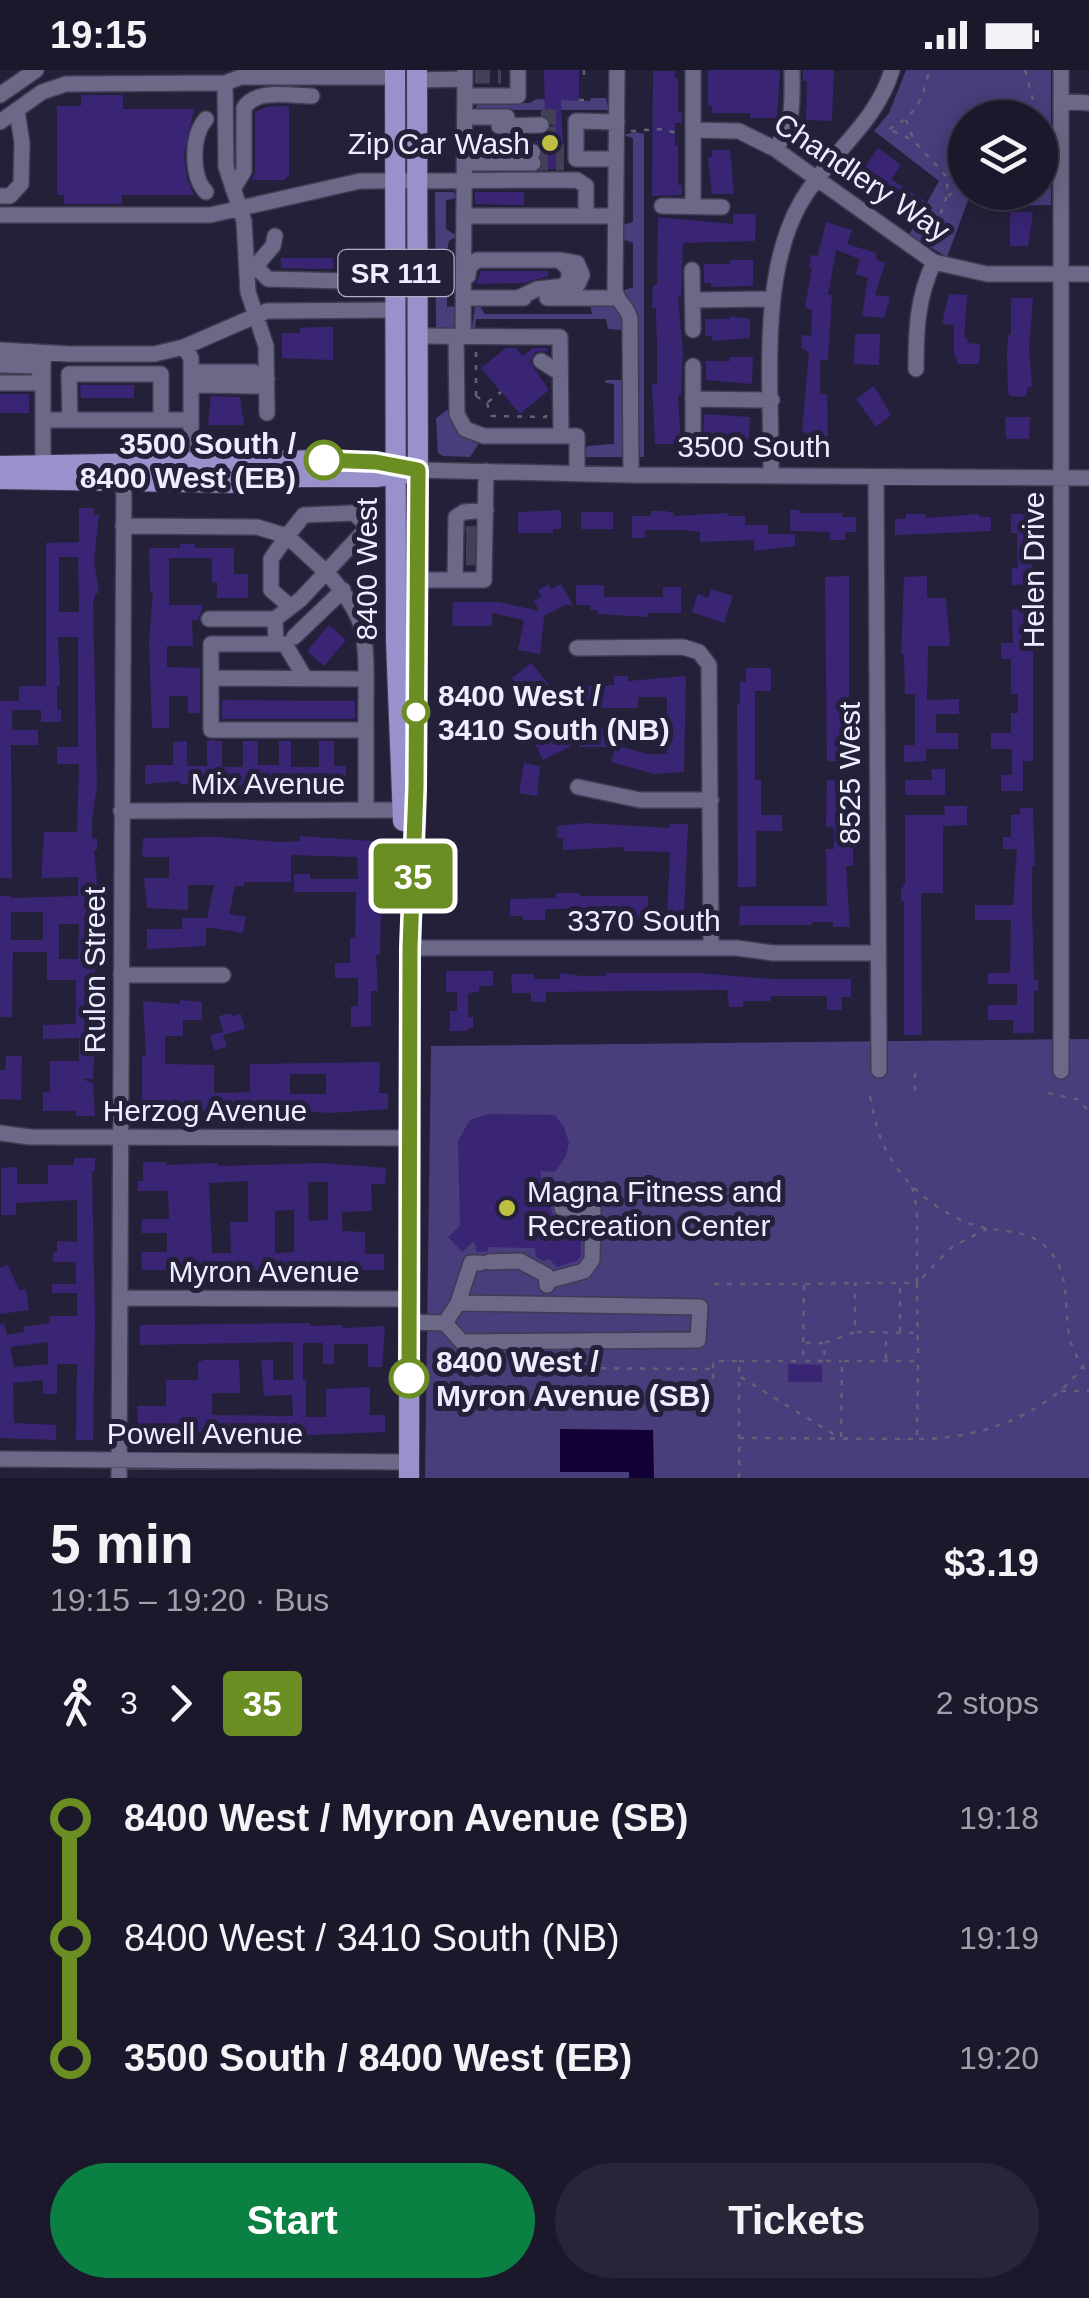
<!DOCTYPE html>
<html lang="en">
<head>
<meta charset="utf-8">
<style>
  :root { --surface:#1b182c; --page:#282538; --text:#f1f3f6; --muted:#a0a0a9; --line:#393748; --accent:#0b8043 }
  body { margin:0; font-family:Helvetica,sans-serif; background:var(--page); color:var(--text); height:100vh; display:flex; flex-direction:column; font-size:38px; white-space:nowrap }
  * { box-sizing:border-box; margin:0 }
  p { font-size:32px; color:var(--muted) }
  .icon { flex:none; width:55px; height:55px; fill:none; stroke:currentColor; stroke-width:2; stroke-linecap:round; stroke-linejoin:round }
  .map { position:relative; height:1408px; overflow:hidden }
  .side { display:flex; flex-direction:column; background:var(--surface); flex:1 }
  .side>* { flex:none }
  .badge { padding:0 20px; border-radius:8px; font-size:35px; line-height:65px }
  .controls { position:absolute; left:948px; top:30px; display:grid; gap:20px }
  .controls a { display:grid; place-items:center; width:110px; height:110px; border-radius:50%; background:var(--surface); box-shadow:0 5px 25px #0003,0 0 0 2px var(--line); font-size:50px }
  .map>.badge { position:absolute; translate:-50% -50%; box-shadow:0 0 0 5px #fff }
  .legs { display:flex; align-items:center; gap:15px; height:110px; padding:0 50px; font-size:32px }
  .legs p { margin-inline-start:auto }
  .overview { display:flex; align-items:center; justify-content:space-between; height:170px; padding:0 50px }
  h1 { font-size:55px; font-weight:600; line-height:75px }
  .button { display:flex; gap:20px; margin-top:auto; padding:20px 50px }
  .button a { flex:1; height:115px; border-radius:60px; background:var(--accent); color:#fff; font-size:40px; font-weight:600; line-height:115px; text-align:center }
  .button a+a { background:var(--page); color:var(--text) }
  ul { padding:0 50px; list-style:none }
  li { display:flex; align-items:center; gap:35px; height:120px; font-size:38px }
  li i { display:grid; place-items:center; width:15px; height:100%; margin:0 12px; background:currentColor }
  li i::after { content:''; width:25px; height:25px; margin:-12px; border:8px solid; border-radius:50%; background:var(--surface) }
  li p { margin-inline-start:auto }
  li:first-child i { background:linear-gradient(#0000 50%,currentColor 0) }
  li:last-child i { background:linear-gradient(currentColor 50%,#0000 0) }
  .status { display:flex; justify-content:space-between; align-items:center; height:70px; padding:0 50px; background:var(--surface); direction:ltr }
  .status svg { height:28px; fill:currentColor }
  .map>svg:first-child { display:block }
  .green { fill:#493d7b; fill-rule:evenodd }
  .water { fill:#120036 }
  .building { fill:#392574; fill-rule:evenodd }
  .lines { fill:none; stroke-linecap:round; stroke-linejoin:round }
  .minor-tunnel { stroke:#423f57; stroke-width:15; stroke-dasharray:15 8; stroke-linecap:butt }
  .minor-casing { stroke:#3f3b52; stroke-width:18 }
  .major-casing { stroke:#3f3b52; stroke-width:22 }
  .path { stroke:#646078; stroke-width:2.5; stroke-dasharray:5 8; stroke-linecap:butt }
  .minor { stroke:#6c6988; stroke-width:15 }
  .major { stroke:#9891cb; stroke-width:20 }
  .line-1-casing { stroke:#fff; stroke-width:22 }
  .line-1 { stroke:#6b8e23; stroke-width:15 }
  .poi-dot { fill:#bebf42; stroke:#24203a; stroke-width:4 }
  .stop-1-dot { fill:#fff; stroke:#6b8e23; stroke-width:5 }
  .labels { text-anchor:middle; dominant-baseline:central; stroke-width:10; stroke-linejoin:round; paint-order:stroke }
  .shield { fill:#24203a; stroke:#b1afc3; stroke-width:2.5 }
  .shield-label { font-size:28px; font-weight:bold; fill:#eeecfe }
  .poi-label { font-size:30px; fill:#eeecfe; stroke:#24203a; text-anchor:end }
  .street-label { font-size:30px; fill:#eeecfe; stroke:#24203a }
  .stop-label { font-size:30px; font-weight:bold; fill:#eeecfe; stroke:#24203a; text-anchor:start }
</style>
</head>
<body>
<div class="status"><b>19:15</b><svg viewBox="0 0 49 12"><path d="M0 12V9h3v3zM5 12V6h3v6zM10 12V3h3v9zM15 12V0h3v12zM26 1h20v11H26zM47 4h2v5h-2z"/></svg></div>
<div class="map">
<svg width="1089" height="1408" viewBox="0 0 1089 1408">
  <rect width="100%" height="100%" fill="#24203a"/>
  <path class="green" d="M906,0H1051V135L1003,136L970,125L947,187L909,165L939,111L874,61L889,43ZM965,48H1040V122H965Z
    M591,28H606L609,40H475L478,33H530L536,29L590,31Z
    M635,62L644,64V387H638L637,243L622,221L633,217V173L622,169L623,155L633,152V68L623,65Z
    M435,122H453L456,125L454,129L446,130V159L457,166L449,171L447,180V237L457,236L454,259L436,258Z
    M601,234L616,238L624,247L621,260L608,259L606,249H476L475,258H472L475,235H479L485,244H592L590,235Z
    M606,310H620L624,313L623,387H585L587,376L614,374V314L605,313Z
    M450,338L457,360L479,373L470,387L443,386L438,383L436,348Z
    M1089,969V1408H425L431,976Z"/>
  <path class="water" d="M560,1359L653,1360L654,1408H629V1402H560Z"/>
  <path class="building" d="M544,0H579V30H561L564,99H542L544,81L536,72L548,64L552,56L550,48L541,44L545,41Z
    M708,0H780L777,48H750V43H712V36H708Z
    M803,0H834L832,51L806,50L807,11H803Z
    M653,1H675V8H678V42H682V53H675V76H678V115H682V125L652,126Z
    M81,25H123V39H194L184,85L187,109L194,125H122V134H64V125H57V36H81Z
    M289,36V105L284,110H252L255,101V42L267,37Z
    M878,78L901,95L891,109L925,131L914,145L896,135L899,132L883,120L879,125L867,116L875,104L865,97Z
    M712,80H730L734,124H712L708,87H712Z
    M475,122H524V135L475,134Z
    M1010,142H1033L1028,176H1010Z
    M733,144H756L755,171L683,173L681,227H678L683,282L681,325H678L681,374H655L652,314H657V277L656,238H652L653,215H657L658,147L733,154Z
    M826,152L852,160L847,174L876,183L877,190L885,193L875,225L890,227L884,248L862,246L868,208L856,204L860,189L836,180L828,225H832L828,290H820V324H827L828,372L808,371V365L802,361L809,282L801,278L802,265L811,266L812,240L805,237L812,198L809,197L811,185L818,186Z
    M281,188H333V199L281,198Z
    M730,190H753V216L711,217V213H704V194H730Z
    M481,201H548V206L524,213L476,214Z
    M949,224L967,225L964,268H967V273L980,274L979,294H957V287H954V255L942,254Z
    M1011,228H1033L1029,279L1032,317H1028L1026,327L1010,326L1008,322L1007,285L1008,265H1011Z
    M730,246L750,249V268L712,271V266H705V249H730Z
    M316,257H333V290L282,288V263H300V258Z
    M855,264H880L879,295L854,294Z
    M506,278H516L523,286L533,278H546L549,281L535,282L530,292L549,320L520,344L481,298Z
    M730,287H753L752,314L706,310V291H730Z
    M80,315H134V328H81Z
    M874,316L891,345L876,357L856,329Z
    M0,324H29V343H0Z
    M211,326L240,327L244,355H208Z
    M704,344L750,347L749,369L703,370Z
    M1005,347H1030L1029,369H1006Z
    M79,438H94V445H99L94,491L99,523H96L93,533L97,716L92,748V768H97V780H94L97,813L92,863H96L94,927V961H98V972H95L93,1009H82L93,1013L95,1046H76V1041H43V1022H50V991H79V968L43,969V955L76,954V910H47V882H13L12,947H0V826H11V828L78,826V807L42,808V794L44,762H77L79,694H57V677H78V567H58L60,616H57V640H61V652H41V640H12V660H38V675H11L12,808H0V631H19V616H46V473L79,472ZM59,487H78L79,542H59ZM11,842H43V870H11ZM59,854H79L78,889H59Z
    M561,440V459H553V463H518V442Z
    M790,440H799V443H842V447H856V462H845V470H830V462L790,461Z
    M651,441H665L674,443V446L728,443V446H745V455H768V464H795V476L754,481V470L700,472V462L683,460H645V468H632V446H651Z
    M581,442H613V459H581Z
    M906,444H926V448L979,444V447H991V461L895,465V449H906Z
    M1011,444H1032V449H1040V463H1031L1033,514L1012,515V498H1018L1017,470V463H1011Z
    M180,474H195V478H234V504H248V528H217V512H212V488H169V535H203L198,550H192L193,576H167V597L200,598V643H188V626H169V658H152L149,572L153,522H150L149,478H180Z
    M849,506V691H827L825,507Z
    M927,506V528H946L950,576H928L927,630L959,629V644H936V663H958V679H926V691L904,692V675H915V624H905L904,584H901L904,507Z
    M549,514L551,519L561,514L573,535H565L544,546L540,584L518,580L524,550L492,543V556H452L453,532H499L539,541L534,531L541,527L538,520Z
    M576,515H604V527H663V517H681V543H648V547L598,544V540H590V535H576Z
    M711,519L733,526L724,553L692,542L698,524L708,528Z
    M1012,539H1032L1033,556H1022V581H1033V691H1023V721H1001V705H1012V679H991V663H1011V643H1018V624H1011V589H1001V573H1013Z
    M329,555L346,570L324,596L307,581Z
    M531,593L554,621L535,636L512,608Z
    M746,598H771V621H755V710H761V745H782V761H756V817H738L737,634H740V612H746Z
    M614,606H628V611L686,606L684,702L654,704L611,692L616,675L647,684H667V627H638V638H567L566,617L614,615Z
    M222,630L355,631V649H222Z
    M579,658L608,659V677H579Z
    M562,659L571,676L543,690L534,671Z
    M207,670L222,671V697H243V671H258V695H279V671H291V697H319V671H334V696H346V712L311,716H288V712L229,716L180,714V711L145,714V695H173V672L187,671V696H207Z
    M524,693L540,696L537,726L519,723Z
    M931,699H945V725H905V710H932Z
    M827,710H849V725H842L843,773H853V796H846L850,857H833V852H812V855H739L740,836H827L826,779H834V758L826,756Z
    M944,736H967V755L943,756V823H921L922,965H904V831H901V820L905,813V745H945Z
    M1020,738H1033L1035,796H1032V839L1034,910H1038V921H1034V963H1013V950H988V935H1017V914H988V903H1010L1011,850H975V835H1013L1017,779H1003V767H1011V745H1020Z
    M586,753L670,758V754H688L684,845H667L670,782L624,781V777L563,780V768H557V756Z
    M300,766L386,772V788H370V835H381L380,885H376L378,921H371V956L351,957V936H358V908H335V893H350V868H355L356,822H294V804H310V809H358L357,787L291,785V812H244V816H235L229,844L246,847L243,863L206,857V876L147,879V859H182V848H207L214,815H188V840L147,838L144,808H169V787H142L143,768L217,767L280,772L300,771Z
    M556,823H580V826H648V847L625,848V843L578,846L569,844V839H545V850H523V846H510V829L556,828Z
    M446,901H493V916H479V922L468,923V947H473V958H468V961H450V941H457V922H446Z
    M560,903L583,906H606V903H700L771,909H851V927H842V940H827V926H771V931H743V937H729L727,920L546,922V932H531V923H512L511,904H534V909H560Z
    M180,930L202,932V950H183V966H165V994L214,995V1023L250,1022V994L380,992L379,1023H388V1039L331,1043L298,1041V1038L217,1041H174V1037L142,1038V986H146L143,931L180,934ZM290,1004H326V1024H290Z
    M231,943L232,946L241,944L245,959L223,965L227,977L214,980L210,965L223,962L219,946Z
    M6,986H22L21,1030L0,1029V1000H5Z
    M488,1044L555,1045L564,1057L569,1073L566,1086L555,1102L540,1101L544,1121H550L551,1139L557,1156L568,1155L581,1162V1186L577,1191L557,1197L549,1189L543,1191L536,1187L535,1178L488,1177V1181L477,1182L474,1171L462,1182L448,1167L460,1156L458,1071L470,1050Z
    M74,1088H95V1101H92L95,1252L93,1370H76L77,1294H57V1324H43V1310L13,1313L14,1353L56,1355V1370L0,1368V1254L4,1253L7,1265L24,1262L23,1257L50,1253L49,1246H77V1223H52V1214H76V1192H53V1182H57V1171L77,1172V1130L16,1133V1145H1V1098L17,1097V1114H48V1095H74ZM48,1272V1294L14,1297L10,1277Z
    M143,1092H166V1095L218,1093V1096L323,1093L386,1098L385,1114H371L372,1141L342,1142V1161L365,1162V1184H384V1200H142L141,1182H167V1163H141L142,1149H169L168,1121H138V1111H143ZM248,1111V1152H230L231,1183H212L209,1113ZM308,1112H328V1150L309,1151ZM294,1140V1182L275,1183V1141Z
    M8,1195L19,1220L26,1219L29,1240L0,1244V1198Z
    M310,1253V1256L342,1255V1258L385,1256L382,1297H368V1274H334V1294H323V1273H303V1310H306V1347H326V1319L370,1317V1345H385V1362L310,1365L266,1364V1361L139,1363L137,1336H166V1310H198V1292L204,1290H239L240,1323H212V1345L293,1346L292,1325L264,1326L261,1290H273V1310H293V1272L140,1275V1255Z
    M788,1294L822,1295V1312H788Z"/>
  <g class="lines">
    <path class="minor-tunnel" d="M475,6H501
      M541,47H561
      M541,64H560
      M533,82H564
      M533,93H564
      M466,464L477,463
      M466,476H477
      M466,488H477"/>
    <g class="minor-casing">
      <path id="minor" d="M617,0L615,219C616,232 628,236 630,249L631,405
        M693,0V136
        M1061,0V1001
        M417,10L465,9
        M225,13L226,97L244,151L248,222L266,276L267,343
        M0,25L36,0
        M465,26H518V0
        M1061,31L1089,33
        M465,47H507L508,83
        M206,49C191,66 191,106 206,122
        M0,52L42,22L66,14L225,13L241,7H395
        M499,56L541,55
        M693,60L739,61L775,79L934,192L987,204H1089
        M775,79C795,54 792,31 792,0
        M465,83L533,82
        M616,89H576V51L617,52
        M474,93H533
        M233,119L244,101V38C256,18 291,26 312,26
        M0,126H10L21,114L22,73L17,40
        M662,136L722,137
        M0,145H210L360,111L577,110L586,116V146
        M464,146H616
        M275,166L273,176L259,192V200L268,209L346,211
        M561,190L577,193L582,205L578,214L565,226
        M692,200L693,260
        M468,206L469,197L477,190H559L567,197L570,205L565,216L537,219L518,228
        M463,228H524
        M547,228H616
        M693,230L773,229
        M419,266L560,267L561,366
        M456,267L457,344L465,359L484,366H577V404
        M463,267L465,0
        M184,277L191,288V392
        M0,280L70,284H154L184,277L267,241L396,240
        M541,291L560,303
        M0,295L35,296L43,305
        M916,299C916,260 917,228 934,192
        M191,309L196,315L258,316L267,309
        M191,309L199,302H254L267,309
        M0,313H34L43,305
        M693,329L772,330
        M43,350H191
        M70,350L69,304H161V350
        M693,361V296
        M43,395V283
        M419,400L631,405L1089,408
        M771,406C772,322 758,206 801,132C828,85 876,54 892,0
        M876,407L879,1000
        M123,456L257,457L287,466L304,445L354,443L368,457L326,502L287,466L271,489V520L291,537
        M418,510H484L486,401
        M455,510L456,447L464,442L486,440
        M209,549H275L301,529L326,502C340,517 354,535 361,555C369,579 365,633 366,660H211V608L364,609
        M294,567L343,520
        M276,574H285L305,608
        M577,578L683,577L699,582L709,595L711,878
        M211,608V574H276L275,549
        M366,660V740
        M578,717L640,730H711
        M121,741L412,740
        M410,878H737L773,883H877
        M121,905H223
        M0,1063L30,1067L409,1068
        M489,1192L520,1191L546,1205L547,1215
        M547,1211L584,1201L592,1190L593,1139L562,1138
        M120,1228L408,1229
        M458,1233L471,1193H480
        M409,1252L445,1253L458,1233L700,1237L698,1270L462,1272L445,1253
        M0,1389L409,1392
        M119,1408L124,402"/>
    </g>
    <g class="major-casing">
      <path id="major" d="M395,0L396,570L403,751
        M1,396L324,390L407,397
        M0,409L242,413L300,407H376L407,403
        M409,1408L410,878L416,740L418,428L417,0"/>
    </g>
    <path class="path" d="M584,0V13
      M1025,0L1038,48
      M579,30H590
      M906,50L914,71L947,107C949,132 941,150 920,165
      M889,59C915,47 924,28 929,0
      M631,61L660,59L677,63
      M893,61L913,70
      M948,103L965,110
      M948,126L965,115
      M936,153L942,179
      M476,326V278
      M476,326L487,333L491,346
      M488,332L501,322
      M491,346L546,347V343
      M915,1003V1025
      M1048,1023L1080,1030L1089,1042
      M870,1026C874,1046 878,1066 888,1084C907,1119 950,1153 991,1159C1011,1162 1031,1162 1047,1178C1073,1204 1062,1241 1071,1273C1075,1285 1082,1296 1089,1306
      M912,1117L917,1139V1213L953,1176L987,1159
      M714,1214H804L803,1291H825L824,1273L855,1262V1213H917L918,1291
      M805,1214L852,1213
      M857,1262L918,1263
      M900,1262V1215
      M806,1273H823
      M886,1289V1263
      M739,1291H802
      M826,1291H842
      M562,1298L713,1299V1315
      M713,1298V1291H739V1306
      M1061,1321H1089
      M739,1368L917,1369L918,1291H842L841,1368
      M919,1369C982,1369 1053,1343 1089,1288
      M739,1408V1306L838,1367"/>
    <use href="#minor" class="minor"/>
    <use href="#major" class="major"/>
  </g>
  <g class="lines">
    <g class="line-1-casing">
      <path id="line-1" d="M324,390L376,392L418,400L416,718L410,878L409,1308"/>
    </g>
    <use href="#line-1" class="line-1"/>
  </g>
  <g class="poi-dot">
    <circle cx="550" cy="73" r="10"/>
    <circle cx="507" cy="1138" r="10"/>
  </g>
  <g class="stop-1-dot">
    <circle cx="324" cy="390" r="18"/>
    <circle cx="416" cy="642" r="12"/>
    <circle cx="409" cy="1308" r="18"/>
  </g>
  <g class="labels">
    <rect class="shield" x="338.5" y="180" width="115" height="46" rx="8"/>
    <g class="shield-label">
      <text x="396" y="203">SR 111</text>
    </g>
    <g class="poi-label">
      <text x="530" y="73">Zip Car Wash</text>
      <text x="527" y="1121" text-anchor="start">Magna Fitness and<tspan x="527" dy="34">Recreation Center</tspan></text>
    </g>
    <g class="street-label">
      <text transform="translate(862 107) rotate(34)">Chandlery Way</text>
      <text x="754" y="376">3500 South</text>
      <text transform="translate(366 499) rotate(-90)">8400 West</text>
      <text transform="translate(1033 500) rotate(-90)">Helen Drive</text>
      <text transform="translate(849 703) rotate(-90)">8525 West</text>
      <text x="268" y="713">Mix Avenue</text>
      <text x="644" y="850">3370 South</text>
      <text transform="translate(94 900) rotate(-90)">Rulon Street</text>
      <text x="205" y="1040">Herzog Avenue</text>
      <text x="264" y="1201">Myron Avenue</text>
      <text x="205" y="1363">Powell Avenue</text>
    </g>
    <g class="stop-label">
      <text x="296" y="373" text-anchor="end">3500 South /<tspan x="296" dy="34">8400 West (EB)</tspan></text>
      <text x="438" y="625">8400 West /<tspan x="438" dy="34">3410 South (NB)</tspan></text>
      <text x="436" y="1291">8400 West /<tspan x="436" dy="34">Myron Avenue (SB)</tspan></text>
    </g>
  </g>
</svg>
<div class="controls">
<a><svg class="icon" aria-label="layers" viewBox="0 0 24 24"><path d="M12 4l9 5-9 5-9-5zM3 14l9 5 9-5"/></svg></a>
</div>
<b class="badge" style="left:413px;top:806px;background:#6b8e23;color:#fff">35</b>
</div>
<section class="side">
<div class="overview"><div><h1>5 min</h1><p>19:15 – 19:20 · Bus</p></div><b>$3.19</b></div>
<div class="legs"><svg class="icon" aria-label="walk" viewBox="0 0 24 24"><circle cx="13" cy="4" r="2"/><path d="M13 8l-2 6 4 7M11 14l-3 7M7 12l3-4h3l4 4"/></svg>3<svg class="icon" aria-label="forward" viewBox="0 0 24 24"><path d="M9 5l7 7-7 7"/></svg><b class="badge" style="background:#6b8e23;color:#fff">35</b><p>2 stops</p></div>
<ul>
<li><i style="color:#6b8e23"></i><b>8400 West / Myron Avenue (SB)</b><p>19:18</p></li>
<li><i style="color:#6b8e23"></i><span>8400 West / 3410 South (NB)</span><p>19:19</p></li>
<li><i style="color:#6b8e23"></i><b>3500 South / 8400 West (EB)</b><p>19:20</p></li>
</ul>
<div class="button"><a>Start</a><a>Tickets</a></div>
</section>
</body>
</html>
